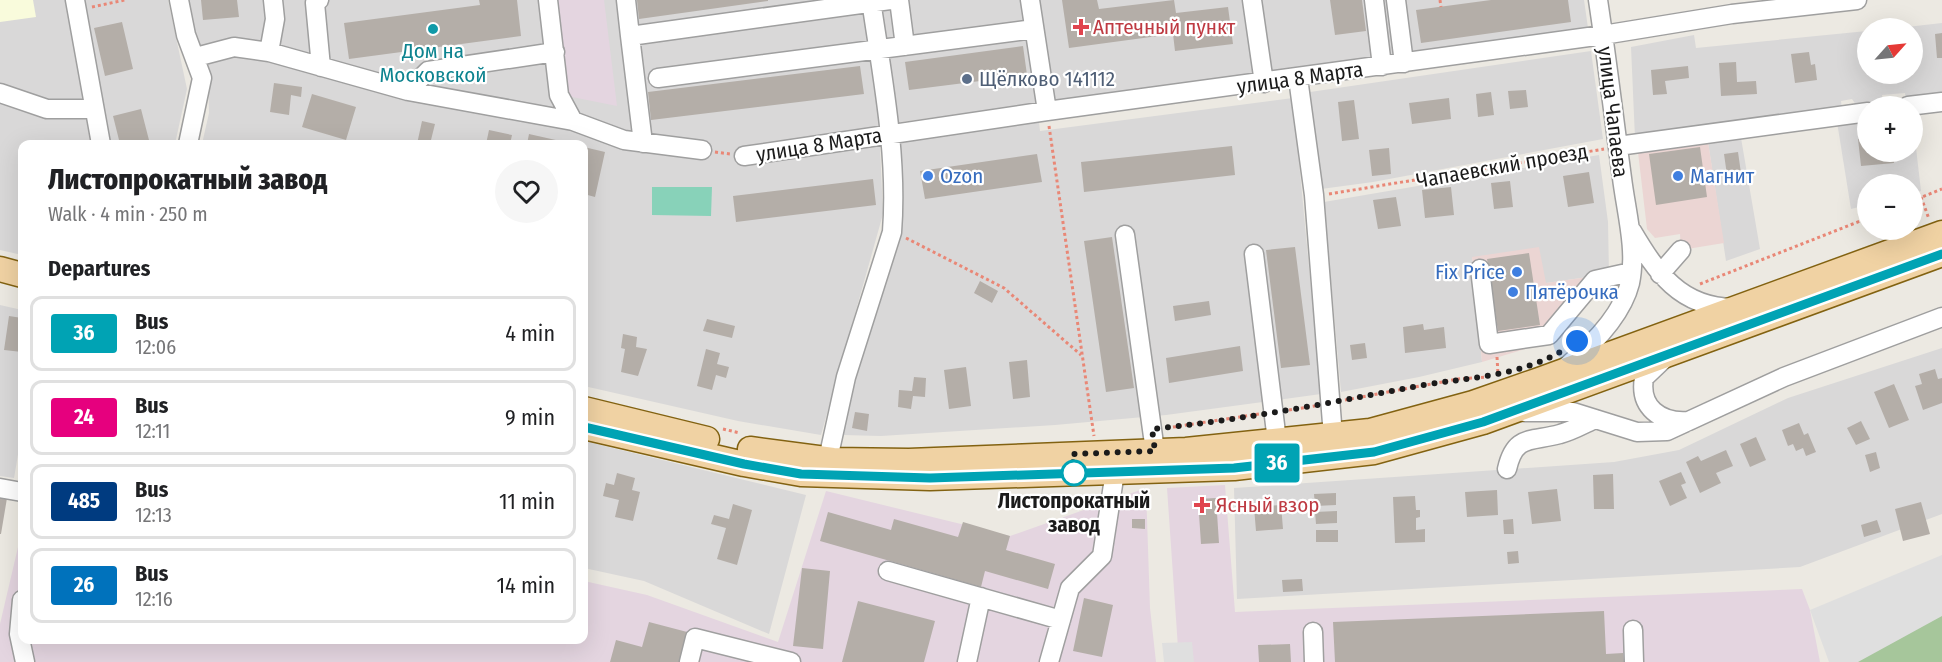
<!DOCTYPE html>
<html lang="en">
<head>
<meta charset="utf-8">
<style>
  :root { --surface:#fff; --page:#f6f6f6; --text:#202124; --muted:#757577; --line:#e0e0e0 }
  body { margin:0; font-family:"Fira Sans Condensed",sans-serif; background:var(--page); color:var(--text); height:100vh; display:flex; flex-direction:column; font-size:22px; white-space:nowrap }
  * { box-sizing:border-box; margin:0 }
  p { font-size:20px; color:var(--muted) }
  .icon { flex:none; width:33px; height:33px; fill:none; stroke:currentColor; stroke-width:2; stroke-linecap:round; stroke-linejoin:round }
  .map { position:relative; flex:1; overflow:hidden }
  .sheet { position:absolute; left:18px; top:140px; width:570px; height:504px; display:flex; flex-direction:column; background:var(--surface); border-radius:12px; box-shadow:0 6px 24px #0002 }
  .sheet>* { flex:none }
  .badge { padding:0 12px; border-radius:4px; font-size:21px; line-height:39px }
  .needle { width:39px; rotate:63deg }
  .tools { position:absolute; left:1857px; top:18px; display:grid; gap:12px }
  .tools a { display:grid; place-items:center; width:66px; height:66px; border-radius:50%; background:var(--surface); box-shadow:0 6px 24px #0002; font-size:30px }
  .you { position:absolute; width:30px; height:30px; margin:-15px; border:4px solid #fff; border-radius:50%; background:#1a73e8; box-shadow:0 0 0 9px #1a73e833 }
  .map>.badge { position:absolute; translate:-50% -50%; box-shadow:0 0 0 3px #fff }
  h2 { padding:0 30px; font-size:22px; line-height:54px }
  .round { display:grid; place-items:center; flex:none; width:63px; height:63px; border-radius:32px; background:var(--page) }
  .head { display:flex; align-items:center; justify-content:space-between; height:102px; padding:0 30px }
  h1 { font-size:28px; font-weight:800; line-height:45px }
  ul { padding:0; list-style:none }
  li { display:flex; align-items:center; gap:18px; height:75px; margin:0 12px 9px; padding:0 18px; border:3px solid var(--line); border-radius:12px }
  li div { flex:1 }
  li b { display:block; font-size:22px }
  li em { font-style:normal }
  li .badge { min-width:66px; font-weight:700; text-align:center }
  .map>svg:first-child { display:block }
  .residential { fill:#d9d8d8 }
  .commercial { fill:#ebd5d3 }
  .industrial { fill:#e4d5e0 }
  .education { fill:#f9fbdc }
  .forest { fill:#a6c69b }
  .pitch { fill:#88d2b9 }
  .parking { fill:#dfdfdf }
  .building { fill:#b4aea8 }
  .lines { fill:none; stroke-linecap:round; stroke-linejoin:round }
  .minor-casing { stroke:#9f9f9f; stroke-width:21 }
  .major-casing { stroke:#826211; stroke-width:27 }
  .path { stroke:#e98776; stroke-width:3; stroke-dasharray:3 3; stroke-linecap:butt }
  .minor { stroke:#fff; stroke-width:18 }
  .major { stroke:#f0d2a3; stroke-width:24 }
  .line-casing { stroke:#fff; stroke-width:14 }
  .line { stroke:#00a3b4; stroke-width:9 }
  .walk { stroke:#1b1b1b; stroke-width:6; stroke-dasharray:0 10.8 }
  .health-dot { fill:#e0444e; stroke:#fff; stroke-width:2 }
  .culture-dot { fill:#0f9aa8; stroke:#fff; stroke-width:2 }
  .service-dot { fill:#5c6f8a; stroke:#fff; stroke-width:2 }
  .shop-dot { fill:#3f7fe0; stroke:#fff; stroke-width:2 }
  .stop-dot { fill:#fff; stroke:#00a3b4; stroke-width:3 }
  .labels { text-anchor:middle; dominant-baseline:central; stroke-width:4.5; stroke-linejoin:round; paint-order:stroke }
  .health-label { font-size:21px; fill:#be3a42; stroke:#fff; text-anchor:start }
  .culture-label { font-size:21px; fill:#0d838f; stroke:#fff }
  .street-label { font-size:21px; fill:#1b1b1b; stroke:#fff }
  .service-label { font-size:21px; fill:#4e5e75; stroke:#fff; text-anchor:start }
  .shop-label { font-size:21px; fill:#366cbe; stroke:#fff; text-anchor:start }
  .stop-label { font-size:21px; font-weight:bold; fill:#1b1b1b; stroke:#fff }
</style>
</head>
<body>
<div class="map">
<svg width="1942" height="662" viewBox="0 0 1942 662">
  <rect width="100%" height="100%" fill="#ece9e2"/>
  <path class="residential" d="M0,0H168L187,89L175,144H22V255L0,250Z
    M188,0H1584L1588,28L879,125L883,214L821,435L738,421L584,386V144H202L209,113L208,75L197,41Z
    M1942,23V97L1906,102L1905,93L1882,95L1883,104L1859,109L1852,99L1841,101L1842,109L1635,138L1631,47L1694,35L1696,48L1867,31L1868,74H1912V28H1898Z
    M1591,51L1603,139L1373,182L1321,189L1310,92Z
    M1293,98L1321,394L1166,415L1055,425L881,436L843,435L854,381L898,246L902,211L898,141L1039,122L1040,131Z
    M1867,118L1868,152H1912L1913,122L1921,191L1913,193L1912,184H1868L1867,205L1851,209L1837,122Z
    M1741,138L1760,249L1726,261L1708,142Z
    M1599,155L1608,222L1609,274L1546,283L1472,257L1482,362L1419,377L1341,392L1324,202Z
    M0,305L22,310V431L14,478L0,476Z
    M1942,348V514L1800,567L1237,599L1234,488L1614,462L1679,450L1788,398Z
    M584,441L806,495L769,634L644,581L584,568Z"/>
  <path class="commercial" d="M1708,142L1724,243L1681,250L1680,234L1655,238L1647,229L1638,152Z
    M1539,247L1546,283L1609,274L1561,338L1482,362L1472,257Z"/>
  <path class="industrial" d="M556,0H604L617,106L567,96Z
    M1225,485L1235,612L1802,589L1810,610L1820,662H1179L1167,488Z
    M1146,488L1150,608L1156,662H0V624L22,530V639H584V581L647,595L778,642L826,491L1010,536Z"/>
  <path class="education" d="M0,0H33L36,17L0,22Z"/>
  <path class="forest" d="M1942,603V662H1855Z"/>
  <path class="pitch" d="M652,187H712L711,216L652,215Z"/>
  <path class="parking" d="M1942,555V616L1858,662H1829L1810,610Z
    M1192,642L1194,662H1164L1162,643Z"/>
  <path class="building" d="M201,0H237L239,17L203,20Z
    M479,0H517L521,36L349,59L344,23L480,5Z
    M637,0H768V1L639,19Z
    M1062,0H1097L1099,9L1174,0L1176,13L1228,7L1233,44L1175,51L1173,34L1069,48Z
    M1330,0H1362L1366,31L1335,35Z
    M1491,0H1568L1571,22L1421,43L1416,10Z
    M122,22L133,69L105,76L94,28Z
    M1942,33V58H1937L1935,34Z
    M1023,46L1027,75L909,90L905,62Z
    M1809,52L1811,65L1815,64L1817,80L1795,83L1791,54Z
    M1736,62L1737,82L1756,81L1757,94L1721,96L1719,63Z
    M860,66L864,94L651,120L648,92Z
    M1688,66L1689,78L1665,81L1667,94L1653,95L1651,70Z
    M274,83L302,87L301,97L291,95L289,115L270,112Z
    M1526,90L1528,107L1510,109L1508,91Z
    M1491,92L1494,115L1478,117L1476,94Z
    M312,94L356,107L346,140L302,127Z
    M1449,98L1451,119L1412,124L1409,103Z
    M1354,100L1359,139L1342,141L1338,102Z
    M141,109L150,144H120L113,116Z
    M422,121L435,124L430,144H417Z
    M489,130L512,135L510,144H486Z
    M529,134L569,143V144H527Z
    M1868,138V152H1893L1894,163L1861,166L1858,139Z
    M1232,146L1235,175L1084,192L1081,162Z
    M584,147L605,152L595,197L584,194Z
    M1700,147L1707,197L1656,205L1649,154Z
    M1389,148L1391,174L1372,176L1369,150Z
    M1738,152L1741,173L1727,175L1724,154Z
    M1037,154L1042,182L925,199L920,171Z
    M1589,172L1594,203L1568,207L1563,176Z
    M873,179L876,205L736,222L733,196Z
    M1510,181L1513,207L1494,209L1491,183Z
    M1451,187L1454,215L1425,218L1422,190Z
    M1396,197L1401,226L1378,229L1373,200Z
    M1112,237L1134,388L1106,392L1084,241Z
    M1295,247L1310,365L1281,368L1266,250Z
    M1529,253L1540,325L1498,331L1487,259Z
    M980,281L998,291L992,303L974,293Z
    M1209,301L1211,315L1175,321L1173,306Z
    M9,316L22,318V352L4,350Z
    M707,319L735,326L732,338L703,331Z
    M1423,324L1424,330L1444,327L1446,348L1405,353L1403,327Z
    M623,334L637,337L636,347L647,349L638,376L621,372L625,349L621,348Z
    M1365,343L1367,358L1352,360L1350,345Z
    M1240,346L1243,371L1169,383L1166,358Z
    M706,349L720,353L717,364L729,367L726,378L716,375L712,390L697,386Z
    M1027,360L1030,397L1013,399L1009,362Z
    M966,367L971,406L949,409L944,370Z
    M1935,369L1938,379L1942,378V403L1923,410L1915,386L1922,384L1919,374Z
    M914,377L926,378L925,397L913,396L911,409L898,407L899,390L912,391Z
    M1894,384L1909,420L1889,428L1874,392Z
    M855,412L869,414L867,431L852,428Z
    M1861,421L1870,439L1856,445L1847,428Z
    M1799,423L1804,435L1808,433L1816,452L1806,456L1803,448L1796,451L1793,444L1788,446L1782,430Z
    M1756,437L1766,460L1750,467L1740,444Z
    M1726,450L1733,466L1716,473L1721,483L1700,493L1686,462L1698,456L1701,461Z
    M1876,452L1880,468L1870,472L1865,455Z
    M1681,472L1686,483L1681,485L1687,498L1670,506L1659,481Z
    M617,473L635,478L632,490L640,492L633,521L615,517L619,500L603,496L606,483L614,485Z
    M1613,474L1614,509H1594L1593,475Z
    M1557,489L1561,521L1532,524L1528,492Z
    M1497,490L1498,515L1467,517L1465,492Z
    M1336,493V505L1315,506L1314,494Z
    M1415,496L1416,510H1420V517L1416,518V530L1425,529V542L1395,543L1393,497Z
    M0,497L7,498L1,534H0Z
    M1216,498L1219,543L1201,544L1198,499Z
    M1921,502L1930,534L1903,541L1895,509Z
    M733,504L752,510L737,565L717,559L726,528L711,524L714,515L729,519Z
    M1281,505L1283,529L1256,531L1254,507Z
    M1337,511V523L1316,524L1315,512Z
    M828,512L891,530L894,519L958,537L963,522L1010,536L1006,550L1055,564L1048,589L985,571L981,587L820,541Z
    M1132,519H1145V529L1132,528Z
    M1513,519L1514,534H1504L1503,520Z
    M1877,520L1881,532L1864,537L1861,525Z
    M1316,530H1338V542H1316Z
    M1518,551L1519,563L1508,564L1507,552Z
    M802,568L830,571L823,649L793,646Z
    M1302,579L1303,591L1283,592L1282,580Z
    M1084,598L1113,605L1102,657L1073,651Z
    M858,601L935,621L924,662H842Z
    M1604,611L1606,654L1623,653L1624,662H1335L1333,622Z
    M649,622L691,633L684,662H610L616,640L642,647Z
    M1290,644L1291,662H1259L1258,645Z"/>
  <g class="lines">
    <g class="minor-casing">
      <path id="minor" d="M75,0L101,144
        M179,0L186,35L202,78L188,144
        M319,0L315,3L321,67
        M548,0L559,95L573,121
        M626,0L630,36
        M899,0L905,46
        M1030,0L1047,111
        M1252,0L1264,83
        M1374,0L1382,66
        M1396,0L1404,63
        M269,52L275,19L273,0
        M196,57L234,47L269,52L408,91L573,121L624,140L702,150
        M658,78L1034,29
        M1298,78L1314,195L1333,436
        M408,91L428,71L555,52
        M0,93L47,109H94
        M1908,106L1942,102
        M643,143L630,36L890,0
        M1618,146L1868,112
        M744,156L1047,111L1603,35L1732,14L1857,0
        M1632,231C1657,273 1680,307 1733,308
        M1125,235L1155,451
        M1254,254L1277,441
        M1480,269L1489,344L1549,335L1595,280L1631,272
        M1660,274L1681,250
        M1664,359L1644,378C1639,407 1660,423 1688,421
        M1567,366C1591,346 1622,315 1630,283C1637,250 1626,211 1622,178C1614,119 1607,59 1598,0
        M1524,412H1573L1637,432L1667,431L1784,377L1942,317
        M828,459L846,377L892,232C898,155 882,76 871,0
        M1507,469C1515,434 1531,442 1560,434C1572,431 1584,424 1595,419
        M0,488L22,492
        M888,571L1061,620
        M22,600L19,634L25,662
        M1633,630L1634,662
        M1313,632L1314,662
        M689,662L695,638L791,662
        M967,662L981,597
        M1049,662L1070,588L1102,556L1115,472"/>
    </g>
    <g class="major-casing">
      <path id="major" d="M0,269L22,275
        M584,409L707,439
        M584,427L744,464L801,474L930,478L1234,468L1374,452L1483,422L1942,254
        M750,449L833,460L909,461L1186,450L1370,431L1473,403L1539,380L1942,233"/>
    </g>
    <path class="path" d="M1440,0L1441,7
      M92,7L125,0
      M1049,126L1094,436
      M715,152L730,154
      M1329,194L1604,149
      M1921,197L1929,219
      M1912,201L1942,189
      M906,238L1004,288L1081,355
      M1700,284L1868,218
      M1497,357L1498,374
      M1345,400L1458,379L1487,377
      M1289,410L1315,406
      M1167,428L1259,414
      M723,429L740,433"/>
    <use href="#minor" class="minor"/>
    <use href="#major" class="major"/>
  </g>
  <g class="lines">
    <g class="line-casing">
      <path id="line" d="M584,427L744,464L801,474L930,478L1234,468L1374,452L1483,422L1942,254"/>
    </g>
    <use href="#line" class="line"/>
    <path class="walk" d="M1074,473L1072,454L1155,451L1152,429C1241,420 1330,403 1418,386C1475,376 1528,377 1577,341"/>
  </g>
  <g class="health-dot">
    <path d="M1078 18h6v6h6v6h-6v6h-6v-6h-6v-6h6z"/>
    <path d="M1199 496h6v6h6v6h-6v6h-6v-6h-6v-6h6z"/>
  </g>
  <circle class="culture-dot" cx="433" cy="29" r="6"/>
  <circle class="service-dot" cx="967" cy="79" r="6"/>
  <g class="shop-dot">
    <circle cx="928" cy="176" r="6"/>
    <circle cx="1678" cy="176" r="6"/>
    <circle cx="1517" cy="272" r="6"/>
    <circle cx="1513" cy="292" r="6"/>
  </g>
  <circle class="stop-dot" cx="1074" cy="473" r="12"/>
  <g class="labels">
    <g class="health-label">
      <text x="1093" y="27">Аптечный пункт</text>
      <text x="1216" y="505">Ясный взор</text>
    </g>
    <g class="culture-label">
      <text x="433" y="51">Дом на<tspan x="433" dy="24">Московской</tspan></text>
    </g>
    <g class="street-label">
      <text transform="translate(1300 78) rotate(-8)">улица 8 Марта</text>
      <text transform="translate(1613 112) rotate(83)">улица Чапаева</text>
      <text transform="translate(819 145) rotate(-9)">улица 8 Марта</text>
      <text transform="translate(1502 166) rotate(-10)">Чапаевский проезд</text>
    </g>
    <g class="service-label">
      <text x="979" y="79">Щёлково 141112</text>
    </g>
    <g class="shop-label">
      <text x="940" y="176">Ozon</text>
      <text x="1690" y="176">Магнит</text>
      <text x="1505" y="272" text-anchor="end">Fix Price</text>
      <text x="1525" y="292">Пятёрочка</text>
    </g>
    <g class="stop-label">
      <text x="1074" y="501">Листопрокатный<tspan x="1074" dy="24">завод</tspan></text>
    </g>
  </g>
</svg>
<div class="tools">
<a><svg class="needle" viewBox="-14 -14 28 28"><path d="M0-13l5 13h-10z" fill="#e53935"/><path d="M0 13l5-13h-10z" fill="#757577"/></svg></a>
<a>+</a>
<a>−</a>
</div>
<div class="you" style="left:1577px;top:341px"></div>
<b class="badge" style="left:1277px;top:463px;background:#00a3b4;color:#fff">36</b>
<section class="sheet">
<div class="head"><div><h1>Листопрокатный завод</h1><p>Walk · 4 min · 250 m</p></div><a class="round"><svg class="icon" aria-label="heart" viewBox="0 0 24 24"><path d="M12 20l-8-8c-3-5 5-10 8-4 3-6 11-1 8 4z"/></svg></a></div>
<h2>Departures</h2>
<ul>
<li><span class="badge" style="background:#00a3b4;color:#fff">36</span><div><b>Bus</b><p>12:06</p></div><em>4 min</em></li>
<li><span class="badge" style="background:#e6007e;color:#fff">24</span><div><b>Bus</b><p>12:11</p></div><em>9 min</em></li>
<li><span class="badge" style="background:#003b80;color:#fff">485</span><div><b>Bus</b><p>12:13</p></div><em>11 min</em></li>
<li><span class="badge" style="background:#0072bc;color:#fff">26</span><div><b>Bus</b><p>12:16</p></div><em>14 min</em></li>
</ul>
</section>
</div>
</body>
</html>
